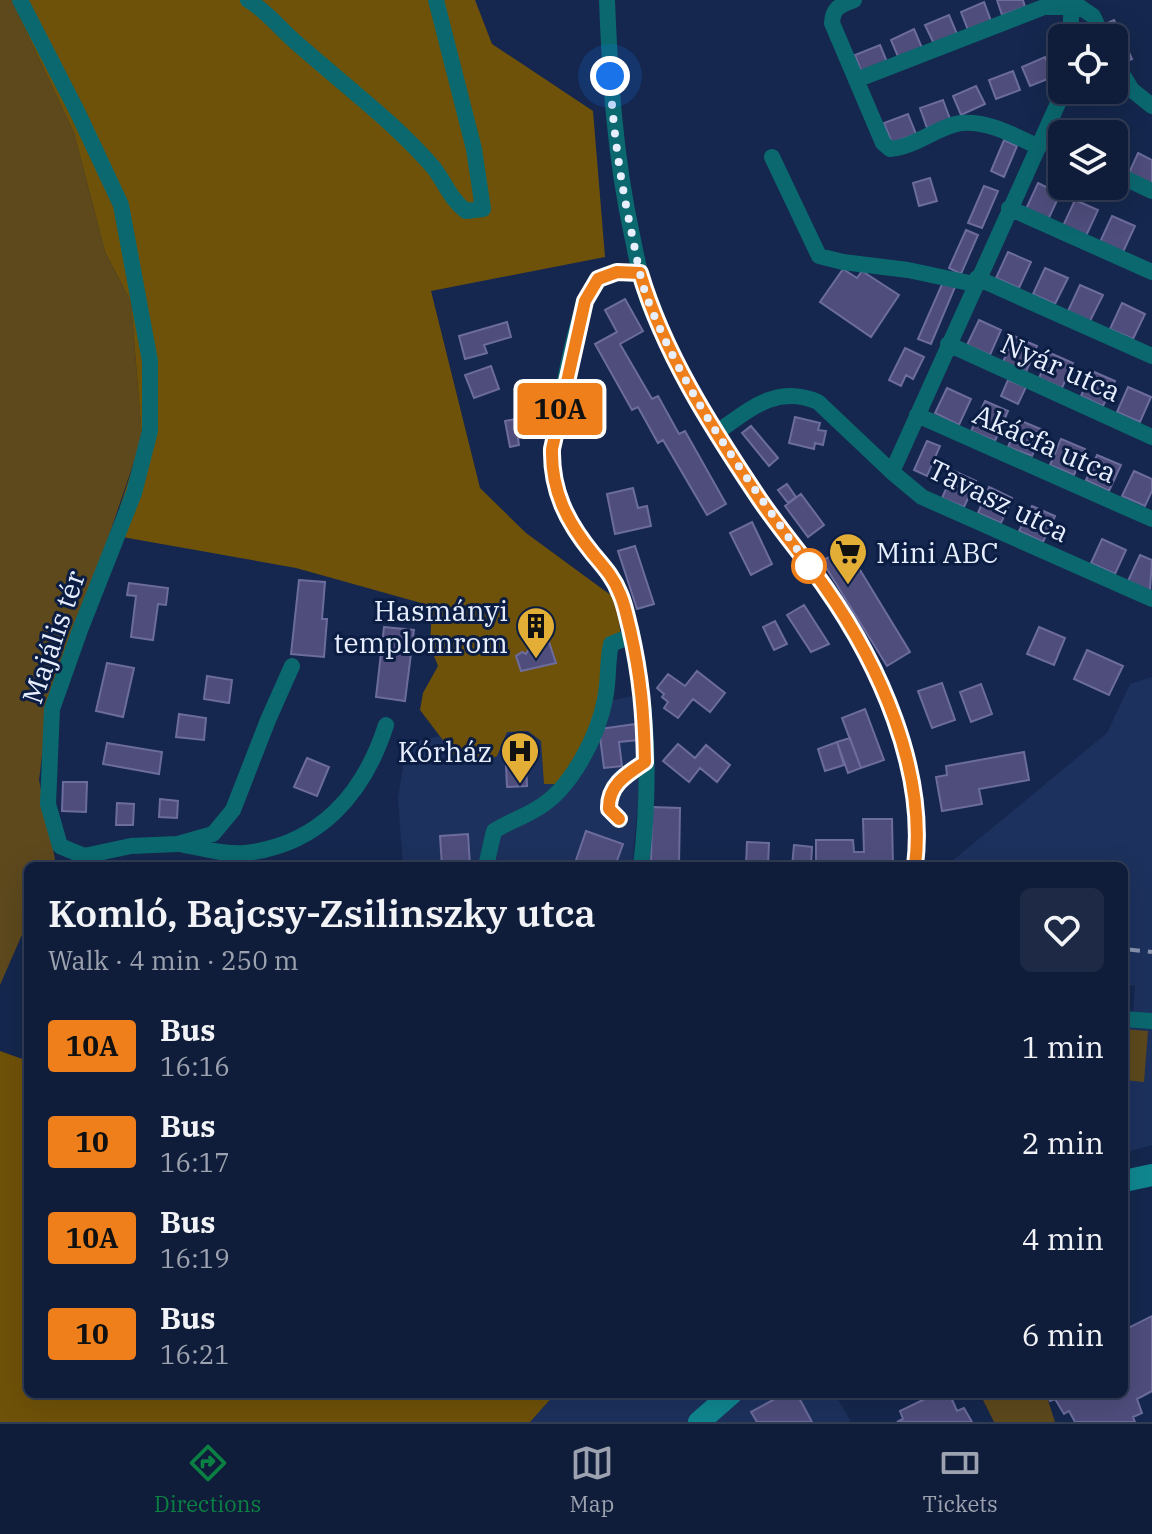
<!DOCTYPE html>
<html lang="en">
<head>
<meta charset="utf-8">
<style>
  :root { --surface:#101d3a; --page:#1e2a45; --text:#f1f3f6; --muted:#9ca2af; --line:#303b54; --accent:#0b8043 }
  body { margin:0; font-family:"IBM Plex Serif",serif; background:var(--page); color:var(--text); height:100vh; display:flex; flex-direction:column; font-size:30px; white-space:nowrap }
  * { box-sizing:border-box; margin:0 }
  p { font-size:26px; color:var(--muted) }
  .icon { flex:none; width:44px; height:44px; fill:none; stroke:currentColor; stroke-width:2; stroke-linecap:round; stroke-linejoin:round }
  .map { position:relative; flex:1; overflow:hidden }
  .drawer { position:absolute; left:24px; top:862px; width:1104px; height:536px; display:flex; flex-direction:column; background:var(--surface); border-radius:12px; box-shadow:0 8px 32px #0002,0 0 0 2px var(--line) }
  .drawer>* { flex:none }
  .badge { padding:0 16px; border-radius:6px; font-size:28px; line-height:52px }
  .fabs { position:absolute; left:1048px; top:24px; display:grid; gap:16px }
  .fabs a { display:grid; place-items:center; width:80px; height:80px; border-radius:12px; background:var(--surface); box-shadow:0 8px 32px #0002,0 0 0 2px var(--line); font-size:40px }
  .you { position:absolute; width:40px; height:40px; margin:-20px; border:6px solid #fff; border-radius:50%; background:#1a73e8; box-shadow:0 0 0 12px #1a73e833 }
  .map>.badge { position:absolute; translate:-50% -50%; box-shadow:0 0 0 4px #fff }
  .round { display:grid; place-items:center; flex:none; width:84px; height:84px; border-radius:12px; background:var(--page) }
  .summary { display:flex; align-items:center; justify-content:space-between; height:136px; padding:0 24px }
  h1 { font-size:38px; font-weight:600; line-height:60px }
  ul { padding:0; list-style:none }
  li { display:flex; align-items:center; gap:24px; height:96px; padding:0 24px }
  li div { flex:1 }
  li b { display:block; font-size:30px }
  li em { font-style:normal }
  li .badge { min-width:88px; font-weight:700; text-align:center }
  .dock { display:flex; justify-content:space-around; align-items:center; height:112px; border-top:2px solid var(--line); background:var(--surface); font-size:22px; color:var(--muted) }
  .dock a { display:grid; justify-items:center; gap:4px }
  .dock .current { color:var(--accent) }
  .map>svg:first-child { display:block }
  .built { fill:#1c315d }
  .green { fill:#5e491d }
  .forest { fill:#6f5209 }
  .building { fill:#4e4d7c; stroke:#6c6c9d; stroke-width:2 }
  .lines { fill:none; stroke-linecap:round; stroke-linejoin:round }
  .street { stroke:#0b686f; stroke-width:16 }
  .secondary { stroke:#108790; stroke-width:22 }
  .rail { stroke:#8793ae; stroke-width:4; stroke-dasharray:16 8; stroke-linecap:butt }
  .line-casing { stroke:#fff; stroke-width:18 }
  .line { stroke:#ef7f1a; stroke-width:12 }
  .walk { stroke:#e7efff; stroke-width:8; stroke-dasharray:0 14.4 }
  .stop-dot { fill:#fff; stroke:#ef7f1a; stroke-width:4 }
  .labels { text-anchor:middle; dominant-baseline:central; stroke-width:6; stroke-linejoin:round; paint-order:stroke }
  .street-label { font-size:28px; fill:#e7efff; stroke:#0c1d43 }
  .poi-label { font-size:28px; fill:#e7efff; stroke:#0c1d43; text-anchor:end }
</style>
</head>
<body>
<div class="map">
<svg width="1152" height="1422" viewBox="0 0 1152 1422">
  <rect width="100%" height="100%" fill="#15274e"/>
  <path class="built" d="M1152,677V1017L1133,1015L1135,986L1124,984V866H946L1107,733L1130,684Z
    M632,696L641,772L632,866H403L398,798L407,743Z
    M1124,1024L1152,1026V1145L1124,1153Z
    M555,1394H835L851,1422H530Z"/>
  <path class="green" d="M0,0H11L74,133L105,252L131,302L142,438L46,722L39,780L55,859L52,866H28V921L0,985Z
    M1124,1029L1148,1031L1144,1082L1124,1080Z
    M980,1394H1046L1055,1422H994Z"/>
  <path class="forest" d="M11,0H475L492,44L593,111L605,257L431,291L480,488L526,533L616,599L621,637L599,718L557,784H544L541,741L528,731L507,732L497,756L482,763L458,760L420,710L423,693L438,666L430,646L432,606L296,568L111,535L142,438L131,302L105,252L74,133Z
    M0,1051L28,1061V1394H555L530,1422H0Z"/>
  <path class="building" d="M997,0H1023L1025,7L1002,15Z
    M984,2L991,21L968,30L961,12Z
    M949,15L957,34L934,44L925,25Z
    M1114,20L1132,59L1119,65L1114,54V38H1107L1101,26Z
    M914,29L922,48L899,59L891,40Z
    M880,45L887,62L862,73L855,55Z
    M1045,57L1053,77L1030,86L1022,67Z
    M1013,71L1020,90L996,99L989,80Z
    M976,86L985,104L961,115L953,96Z
    M943,100L950,119L927,128L920,108Z
    M908,114L916,134L892,143L884,123Z
    M1004,140L1017,146L1004,177L991,171Z
    M1114,141L1126,146L1117,166L1114,165Z
    M1138,153L1152,160V184L1129,173Z
    M930,178L937,201L919,206L913,183Z
    M1038,183L1060,194L1048,220L1026,209Z
    M984,186L998,191L982,228L968,223Z
    M1075,200L1098,210L1086,236L1063,226Z
    M1112,216L1135,226L1123,252L1100,242Z
    M966,230L978,235L961,274L949,268Z
    M1008,252L1031,262L1019,288L996,278Z
    M1045,268L1068,278L1055,304L1033,294Z
    M843,269L857,278L862,271L899,295L871,337L820,302Z
    M943,282L955,287L931,344L918,339Z
    M1080,285L1103,295L1090,321L1068,311Z
    M625,299L643,331L620,344L652,399L658,396L679,434L685,431L726,504L707,515L663,440L658,443L638,407L632,410L595,344L617,332L605,310Z
    M1122,303L1145,314L1133,339L1110,329Z
    M979,320L1001,330L990,355L967,345Z
    M507,322L511,337L484,345L487,353L465,359L459,336Z
    M1014,336L1037,346L1026,372L1003,362Z
    M905,348L924,357L913,379L906,375L901,386L889,380Z
    M1050,353L1073,363L1062,388L1039,378Z
    M491,366L499,389L474,398L465,375Z
    M1092,371L1115,381L1103,406L1081,396Z
    M1008,380L1026,387L1018,404L1001,396Z
    M1128,387L1151,397L1140,422L1117,412Z
    M947,388L971,399L959,425L935,413Z
    M985,401L1008,411L995,441L971,431Z
    M529,411L534,435L518,438L519,445L510,447L505,421L516,419L515,413Z
    M795,417L820,423L818,430L826,431L823,445L815,443L814,449L789,443Z
    M1019,420L1043,430L1032,456L1008,447Z
    M751,426L778,458L769,466L742,433Z
    M1061,439L1085,449L1074,475L1050,465Z
    M927,441L940,446L927,476L914,470Z
    M1097,455L1121,465L1109,491L1086,480Z
    M954,471L976,481L964,507L942,498Z
    M1134,471L1152,479V491L1145,506L1122,496Z
    M787,484L796,497L788,503L778,490Z
    M989,487L1012,498L1001,523L978,513Z
    M633,488L638,508L647,506L651,526L615,534L607,494Z
    M801,494L824,525L808,537L785,506Z
    M1032,506L1055,516L1043,542L1019,531Z
    M752,522L772,564L751,575L730,533Z
    M1102,539L1126,550L1115,574L1091,563Z
    M635,546L654,604L637,609L618,551Z
    M846,547L910,652L887,666L822,561Z
    M1140,555L1152,560L1150,591L1128,581Z
    M299,580L325,582L322,619H327L324,657L291,654Z
    M129,583L168,588L166,605L158,604L153,640L131,637L136,596L127,595Z
    M804,605L829,644L811,652L787,615Z
    M775,621L787,644L774,650L763,627Z
    M384,627L414,630L405,701L376,697Z
    M1039,627L1065,638L1054,665L1027,654Z
    M549,642L556,663L521,671L516,656L522,652L526,654L530,647Z
    M1087,650L1123,666L1109,695L1074,679Z
    M107,663L134,668L123,717L96,711Z
    M697,671L725,693L710,712L693,699L678,718L664,708L668,702L662,697L664,694L657,688L668,674L685,686Z
    M207,676L232,680L229,703L204,699Z
    M942,683L955,720L932,728L918,691Z
    M981,684L992,714L971,722L960,692Z
    M865,709L884,760L861,768L842,718Z
    M179,714L206,718L204,740L176,737Z
    M636,724L638,740L619,742L622,766L604,768L599,729Z
    M850,738L861,768L848,773L837,742Z
    M525,741L527,786L507,787L505,743Z
    M837,742L844,765L825,771L818,749Z
    M107,743L162,752L159,774L103,764Z
    M678,744L695,758L706,745L730,765L717,782L700,768L689,782L663,761Z
    M1024,752L1029,780L979,789L982,804L942,811L936,777L947,775L946,766Z
    M307,758L329,767L317,796L294,787Z
    M63,782H87L86,812L62,811Z
    M160,799L178,801L177,818L159,817Z
    M117,803L134,804L133,825H116Z
    M652,807L680,808L679,866H651Z
    M863,819H892L893,866H816V840H853L854,852H864Z
    M586,831L623,844L615,866H574Z
    M468,834L470,866H442L440,836Z
    M747,842L769,843L768,866H746Z
    M794,845L812,847L811,866H792Z
    M1152,1316V1391L1137,1399L1142,1413L1133,1417L1135,1422H1075L1069,1411L1064,1414L1055,1399L1050,1401L1046,1394H1124V1330Z
    M784,1394H797L812,1422H757L751,1412Z
    M935,1394H945L947,1399L951,1397L957,1411L964,1408L972,1422H897L903,1419L900,1411Z"/>
  <g class="lines">
    <path class="street" d="M20,0L77,111L121,205L150,361V431L134,493L80,630L52,709L48,804L60,846L84,856L131,846L178,844L213,834L233,810L268,720L292,666
      M248,0C268,12 281,30 299,45C344,85 393,121 433,167C445,182 450,199 466,211L483,209L474,149L436,0
      M607,0C610,79 615,157 632,235C637,259 641,283 650,306C679,373 716,436 757,496C778,528 804,557 826,588C880,667 926,768 915,866
      M854,0C841,5 833,7 832,23L883,143L890,149C916,147 938,126 961,123C987,120 1015,136 1039,147
      M1070,38L1072,0
      M1114,61L1132,90L1152,106
      M856,80L1044,7H1080L1093,16L1103,38
      M1042,140L1062,150
      M772,157L819,256L843,262L908,270L974,284
      M1114,173L1152,191
      M1009,208L1152,272
      M640,273C626,273 609,270 598,280C576,299 559,416 552,449C551,484 562,511 582,539C595,558 611,573 620,594C626,607 628,622 631,635C649,710 650,790 641,866
      M977,278L1152,356
      M948,344L1152,437
      M917,415L1152,519
      M716,433C749,410 776,384 818,402L892,472L922,497L1152,599
      M892,472L1064,90
      M184,845C204,848 224,855 245,853C319,845 364,794 386,725
      M486,866L494,831C508,822 524,817 538,808C571,789 598,736 605,699C609,681 607,661 611,644L631,636
      M1124,1019L1152,1021"/>
    <path class="secondary" d="M1124,1181L1152,1175
      M699,1422L731,1394"/>
    <path class="rail" d="M1124,949L1152,952"/>
  </g>
  <g class="lines">
    <g class="line-casing">
      <path id="line" d="M619,819L609,809C608,785 627,774 645,762C644,714 641,677 630,629C627,618 625,605 620,594C614,578 604,567 593,554C567,522 551,491 552,449L585,301L598,279L617,272L640,273C664,353 710,425 756,494C777,526 803,556 825,587C879,664 927,770 915,866"/>
    </g>
    <use href="#line" class="line"/>
    <path class="walk" d="M610,76C613,131 621,185 633,239C637,260 641,283 649,303C688,401 751,484 809,566"/>
  </g>
  <defs>
    <g id="supermarket-pin" transform="scale(2)"><path d="M0 17L-7.5 6A9.5 9.5 0 1 1 7.5 6Z" fill="#e3ae35" stroke="#0c1d43"/><path d="M-6-5.5h2.5l.6 2H6L4.5 2H-2.5L-4.4-4H-6ZM-1.5 3.2a1.3 1.3 0 1 0 .1 0ZM3 3.2a1.3 1.3 0 1 0 .1 0Z" fill="#111"/></g>
    <g id="building-pin" transform="scale(2)"><path d="M0 17L-7.5 6A9.5 9.5 0 1 1 7.5 6Z" fill="#e3ae35" stroke="#0c1d43"/><path d="M-4-6H4V6H1V3H-1V6H-4ZM-2.5-4.3h1.7v1.8h-1.7ZM.8-4.3h1.7v1.8H.8ZM-2.5-1h1.7V.8h-1.7ZM.8-1h1.7V.8H.8Z" fill="#111"/></g>
    <g id="hospital-pin" transform="scale(2)"><path d="M0 17L-7.5 6A9.5 9.5 0 1 1 7.5 6Z" fill="#e3ae35" stroke="#0c1d43"/><path d="M-5-5h3v3.5h4V-5h3V5h-3V1.5h-4V5h-3Z" fill="#111"/></g>
  </defs>
  <g fill-rule="evenodd">
    <use href="#supermarket-pin" x="848" y="552"/>
    <use href="#building-pin" x="536" y="626"/>
    <use href="#hospital-pin" x="520" y="751"/>
  </g>
  <circle class="stop-dot" cx="809" cy="566" r="16"/>
  <g class="labels">
    <g class="street-label">
      <text transform="translate(1061 367) rotate(24)">Nyár utca</text>
      <text transform="translate(1045 443) rotate(24)">Akácfa utca</text>
      <text transform="translate(999 500) rotate(26)">Tavasz utca</text>
      <text transform="translate(53 637) rotate(-71)">Majális tér</text>
    </g>
    <g class="poi-label">
      <text x="876" y="552" text-anchor="start">Mini ABC</text>
      <text x="508" y="610">Hasmányi<tspan x="508" dy="32">templomrom</tspan></text>
      <text x="492" y="751">Kórház</text>
    </g>
  </g>
</svg>
<div class="fabs">
<a><svg class="icon" aria-label="locate" viewBox="0 0 24 24"><circle cx="12" cy="12" r="6"/><path d="M12 2v4M12 18v4M2 12h4M18 12h4"/></svg></a>
<a><svg class="icon" aria-label="layers" viewBox="0 0 24 24"><path d="M12 4l9 5-9 5-9-5zM3 14l9 5 9-5"/></svg></a>
</div>
<div class="you" style="left:610px;top:76px"></div>
<b class="badge" style="left:560px;top:409px;background:#ef7f1a;color:#111">10A</b>
<section class="drawer">
<div class="summary"><div><h1>Komló, Bajcsy-Zsilinszky utca</h1><p>Walk · 4 min · 250 m</p></div><a class="round"><svg class="icon" aria-label="heart" viewBox="0 0 24 24"><path d="M12 20l-8-8c-3-5 5-10 8-4 3-6 11-1 8 4z"/></svg></a></div>
<ul>
<li><span class="badge" style="background:#ef7f1a;color:#111">10A</span><div><b>Bus</b><p>16:16</p></div><em>1 min</em></li>
<li><span class="badge" style="background:#ef7f1a;color:#111">10</span><div><b>Bus</b><p>16:17</p></div><em>2 min</em></li>
<li><span class="badge" style="background:#ef7f1a;color:#111">10A</span><div><b>Bus</b><p>16:19</p></div><em>4 min</em></li>
<li><span class="badge" style="background:#ef7f1a;color:#111">10</span><div><b>Bus</b><p>16:21</p></div><em>6 min</em></li>
</ul>
</section>
</div>
<nav class="dock">
<a class="current"><svg class="icon" aria-label="directions" viewBox="0 0 24 24"><path d="M12 3l9 9-9 9-9-9zM9 14v-3h6M13 9l2 2-2 2"/></svg>Directions</a>
<a><svg class="icon" aria-label="map" viewBox="0 0 24 24"><path d="M3 6l6-2 6 2 6-2v14l-6 2-6-2-6 2zM9 4v14M15 6v14"/></svg>Map</a>
<a><svg class="icon" aria-label="tickets" viewBox="0 0 24 24"><path d="M3 7h18v10H3zM15 7v10"/></svg>Tickets</a>
</nav>
</body>
</html>
